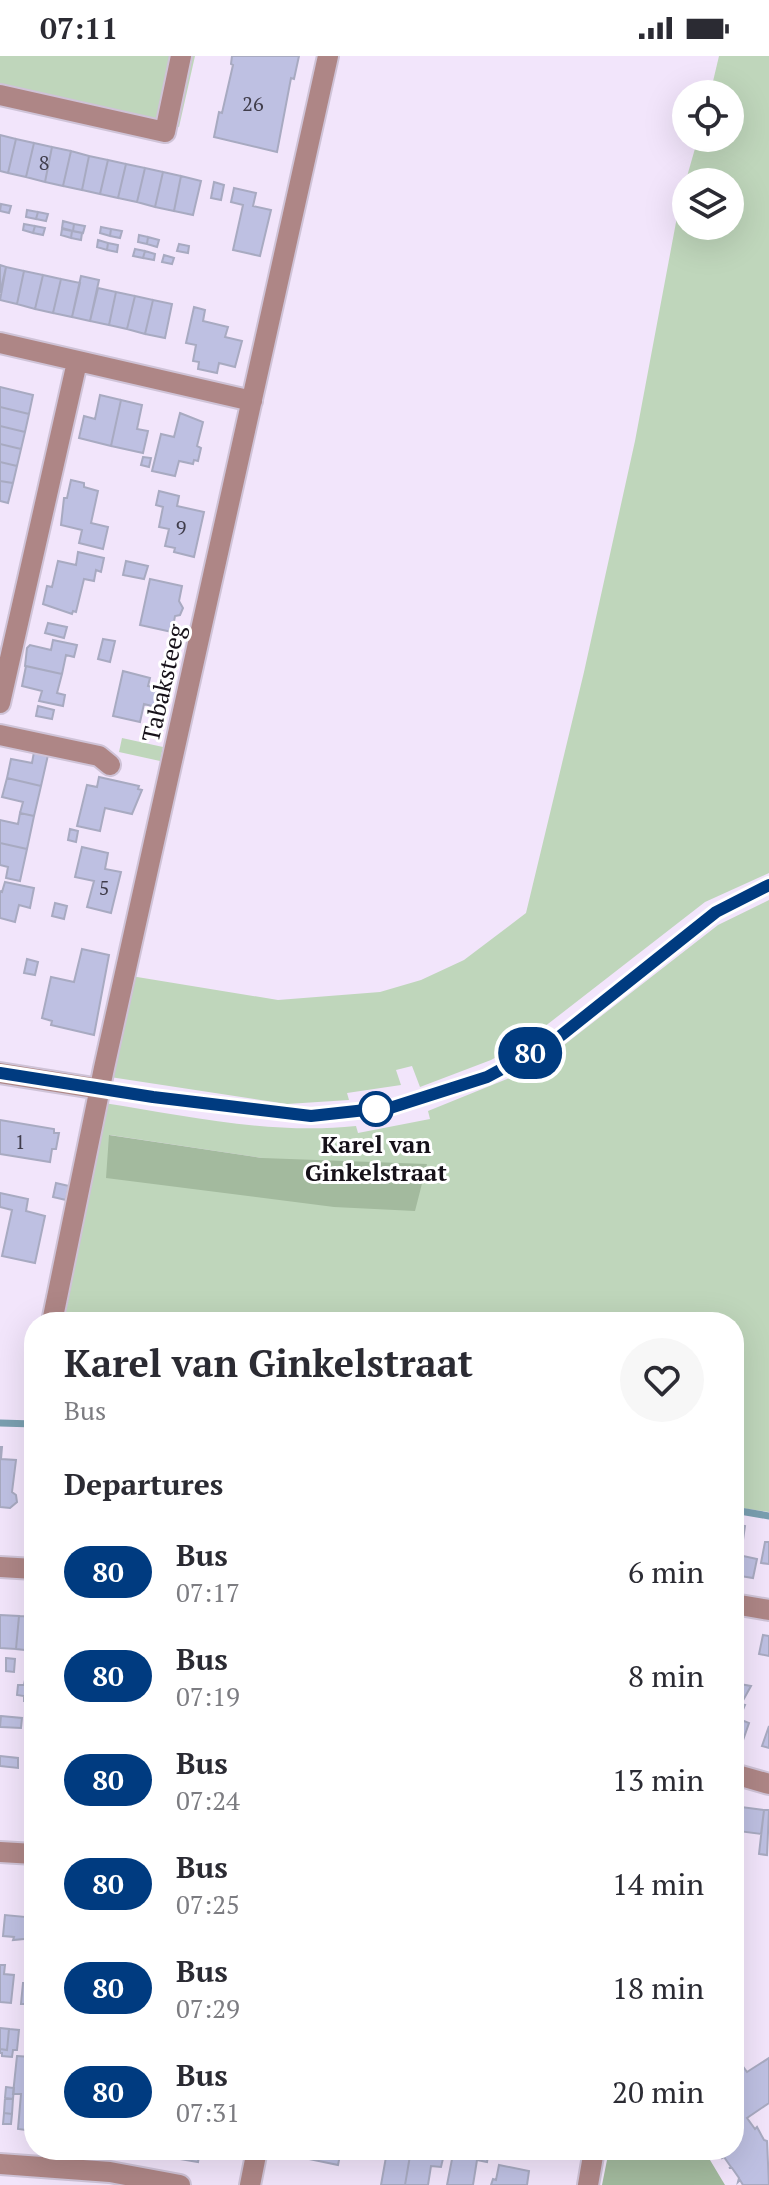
<!DOCTYPE html>
<html lang="en">
<head>
<meta charset="utf-8">
<style>
  :root { --surface:#fff; --page:#f7f7f7; --text:#2b2b33; --muted:#7c7c81 }
  body { margin:0; font-family:"PT Serif",serif; background:var(--page); color:var(--text); height:100vh; display:flex; flex-direction:column; font-size:30px; white-space:nowrap }
  * { box-sizing:border-box; margin:0 }
  p { font-size:26px; color:var(--muted) }
  .icon { flex:none; width:44px; height:44px; fill:none; stroke:currentColor; stroke-width:2; stroke-linecap:round; stroke-linejoin:round }
  .map { position:relative; flex:1; overflow:hidden }
  .panel { position:absolute; left:24px; top:1256px; width:720px; height:848px; display:flex; flex-direction:column; background:var(--surface); border-radius:32px; box-shadow:0 8px 32px #0002 }
  .panel>* { flex:none }
  .badge { padding:0 16px; border-radius:26px; font-size:28px; line-height:52px }
  .controls { position:absolute; left:672px; top:24px; display:grid; gap:16px }
  .controls a { display:grid; place-items:center; width:72px; height:72px; border-radius:50%; background:var(--surface); box-shadow:0 8px 32px #0002; font-size:40px }
  .map>.badge { position:absolute; translate:-50% -50%; box-shadow:0 0 0 4px #fff }
  h2 { padding:0 40px; font-size:30px; line-height:72px }
  .round { display:grid; place-items:center; flex:none; width:84px; height:84px; border-radius:42px; background:var(--page) }
  .overview { display:flex; align-items:center; justify-content:space-between; height:136px; padding:0 40px }
  h1 { font-size:38px; font-weight:700; line-height:60px }
  ul { padding:0; list-style:none }
  li { display:flex; align-items:center; gap:24px; height:104px; padding:0 40px }
  li div { flex:1 }
  li b { display:block; font-size:30px }
  li em { font-style:normal }
  li .badge { min-width:88px; font-weight:700; text-align:center }
  .status { display:flex; justify-content:space-between; align-items:center; height:56px; padding:0 40px; background:var(--surface); direction:ltr }
  .status svg { height:22px; fill:currentColor }
  .map>svg:first-child { display:block }
  .green { fill:#bfd6bb; fill-rule:evenodd }
  .forest { fill:#a3ba9e }
  .lines { fill:none; stroke-linecap:round; stroke-linejoin:round }
  .stream { stroke:#7a9fb0; stroke-width:7 }
  .building { fill:#bec0e2; stroke:#a8aac1; stroke-width:2 }
  .minor-casing { stroke:#cfc3d7; stroke-width:24 }
  .minor { stroke:#ae8686; stroke-width:20 }
  .line-casing { stroke:#fff; stroke-width:18 }
  .line { stroke:#003b80; stroke-width:12 }
  .stop-dot { fill:#fff; stroke:#003b80; stroke-width:4 }
  .labels { text-anchor:middle; dominant-baseline:central; stroke-width:6; stroke-linejoin:round; paint-order:stroke }
  .number-label { font-size:20px; fill:#403d4b }
  .street-label { font-size:24px; fill:#161119; stroke:#fff }
  .stop-label { font-size:24px; font-weight:bold; fill:#161119; stroke:#fff }
</style>
</head>
<body>
<div class="status"><b>07:11</b><svg viewBox="0 0 49 12"><path d="M0 12V9h3v3zM5 12V6h3v6zM10 12V3h3v9zM15 12V0h3v12zM26 1h20v11H26zM47 4h2v5h-2z"/></svg></div>
<div class="map">
<svg width="769" height="2129" viewBox="0 0 769 2129">
  <rect width="100%" height="100%" fill="#f2e5fb"/>
  <path class="green" d="M0,0H195L179,71L0,31Z
    M719,0H769V817L705,846L526,985L491,1004L420,1031L412,1010L396,1014L401,1029L347,1037L349,1044L287,1048L110,1021L131,920L278,944L380,936L421,924L464,904L526,857L584,616L635,385L680,145L698,82H730V38H710ZM686,126H730V170H686Z
    M122,682L163,691L160,705L119,696Z
    M769,844V1456L734,1451V1266H60L104,1047C188,1060 271,1079 356,1070L358,1077L430,1063L428,1055L512,1021L564,989L718,869ZM110,1079L262,1102L107,1122Z"/>
  <path class="forest" d="M109,1079L262,1102L427,1108L415,1155L334,1151L106,1122Z
    M609,2094H704L725,2129H602Z"/>
  <g class="lines">
    <path class="stream" d="M0,1367L34,1368
      M734,1454L769,1460"/>
  </g>
  <path class="building" d="M232,0H299L294,23L291,22L277,96L214,81L219,56L222,57L233,9L231,8Z
    M0,79L16,83L8,117L0,115Z
    M16,83L34,87L26,121L8,117Z
    M34,87L52,91L45,126L26,121Z
    M52,91L71,95L63,130L45,126Z
    M71,95L89,100L82,134L63,130Z
    M89,100L108,104L100,138L82,134Z
    M108,104L126,108L118,142L100,138Z
    M126,108L145,112L137,146L118,142Z
    M145,112L163,116L155,151L137,146Z
    M163,116L181,120L174,155L155,151Z
    M181,120L201,125L193,159L174,155Z
    M214,126L224,129L221,144L211,142Z
    M234,132L256,137L253,150L271,154L260,200L233,194L243,149L231,146Z
    M1,148L11,150L9,157L0,155Z
    M27,154L38,156L36,163L26,161Z
    M38,156L48,158L46,165L36,163Z
    M63,165L74,168L73,175L62,172Z
    M24,168L35,170L33,177L23,174Z
    M74,168L85,170L83,177L73,175Z
    M35,170L45,172L43,179L33,177Z
    M101,171L111,173L110,180L100,177Z
    M62,173L72,175L71,182L61,179Z
    M111,173L122,175L120,182L110,180Z
    M72,175L82,177L81,184L71,182Z
    M139,179L148,181L147,188L138,186Z
    M148,181L159,184L157,191L147,188Z
    M98,184L108,187L107,194L97,191Z
    M108,187L118,189L117,196L107,194Z
    M179,188L189,190L188,197L177,195Z
    M135,193L145,195L143,202L133,200Z
    M145,195L155,198L154,204L143,202Z
    M164,199L174,202L172,208L162,206Z
    M0,209L6,211L0,237Z
    M6,211L24,215L17,248L0,244Z
    M24,215L43,219L35,253L17,248Z
    M43,219L61,223L53,257L35,253Z
    M81,220L99,224L90,265L72,261Z
    M61,223L80,227L72,261L53,257Z
    M98,232L116,236L109,269L90,265Z
    M116,236L135,240L127,273L109,269Z
    M135,240L153,244L145,278L127,273Z
    M153,244L172,248L165,282L145,278Z
    M194,251L205,254L203,265L228,271L225,281L242,285L235,311L219,307L217,317L198,313L199,306L193,305L196,289L186,287Z
    M0,331L33,339L29,358L0,351Z
    M100,339L121,344L111,390L79,382L84,360L95,363Z
    M121,344L142,349L137,373L148,375L143,397L111,390Z
    M0,351L29,358L25,376L0,370Z
    M180,357L203,366L197,390L201,392L198,405L194,404L193,408L179,405L175,420L152,415L161,378L174,381Z
    M0,370L25,376L21,393L0,388Z
    M0,388L21,393L17,410L0,406Z
    M143,401L151,402L149,411L141,409Z
    M0,406L17,410L13,427L0,425Z
    M71,424L84,427V431L98,435L91,467L108,471L103,493L79,487L82,474L61,469L64,442H67Z
    M0,425L13,427L8,447L0,445Z
    M159,435L179,440L177,450L204,456L194,501L174,496L175,492L165,490L169,473L159,471L163,451L156,449Z
    M78,496L104,502L101,516L96,514L94,525L84,523L76,556L73,555L72,558L43,548L47,530L52,531L58,505L76,509Z
    M126,505L148,510L144,523L123,519Z
    M150,523L182,530L179,545L183,552L180,559L175,560L172,576L140,569Z
    M48,567L67,571L64,582L45,577Z
    M103,583L115,585L110,606L98,603Z
    M53,584L77,589L74,601L66,599L62,618L25,610L27,592L30,589L51,594Z
    M26,610L62,618L57,637L65,639L63,650L39,645L42,635L22,630Z
    M123,615L150,622L148,630L161,633L156,651L144,648L140,666L113,660Z
    M38,650L54,654L52,663L36,660Z
    M34,696L48,699L41,730L7,722L11,703L32,707Z
    M99,721L139,730L138,733L142,734L132,758L105,752L100,775L77,770L87,729L97,731Z
    M7,722L41,730L34,760L20,757L23,746L2,741Z
    M20,757L34,760L27,793L0,787V764L18,768Z
    M70,773L78,775L76,786L68,784Z
    M0,787L27,793L20,825L6,822L8,811L0,809Z
    M82,791L108,797L105,813L121,816L111,857L87,851L94,825L75,821Z
    M5,826L34,832L30,852L19,849L15,866L0,862V835L2,836Z
    M55,847L67,850L64,863L52,860Z
    M82,893L109,899L94,979L51,969L52,965L42,962L51,921L74,926Z
    M27,903L38,906L35,919L24,917Z
    M0,1064L54,1073V1077H59L56,1093H52L50,1106L0,1098Z
    M56,1127L69,1130L66,1144L53,1141Z
    M0,1137L28,1143L26,1155L45,1160L35,1207L2,1200L12,1154L0,1151Z
    M0,1391H2L1,1403L16,1404L12,1436L16,1439L17,1446L10,1452L0,1451Z
    M734,1469L739,1471L735,1489H734Z
    M740,1469L745,1470L742,1491L735,1489Z
    M765,1486H769V1508L761,1507Z
    M734,1498L757,1503L753,1522L734,1519Z
    M0,1559L19,1560L16,1593L0,1592Z
    M19,1560L34,1561V1595L16,1593Z
    M763,1579L769,1580V1600L759,1598Z
    M6,1602L15,1603L14,1616L6,1615Z
    M25,1624H34V1645H24V1640L17,1639L18,1629H24Z
    M740,1628L751,1630L741,1648L745,1649L739,1663L749,1667L741,1690L734,1687V1646Z
    M1,1660L22,1662L21,1672L0,1671Z
    M769,1670V1692L762,1690Z
    M0,1700L18,1702V1712L0,1710Z
    M741,1751L764,1754L761,1778L738,1775Z
    M764,1754H769L767,1799L759,1798Z
    M734,1780L739,1781L737,1797L734,1796Z
    M27,1840H34V1882L13,1884L14,1881L3,1880L5,1859L25,1861Z
    M0,1909H5L4,1918L14,1919L11,1947L0,1946Z
    M23,1927H34L32,1948H21Z
    M0,1972L9,1973L7,1994L0,1993Z
    M9,1973L19,1974L17,1994H13L12,2001L2,2000V1997H0V1993L7,1994Z
    M31,1975H34V1995H30Z
    M734,1998L747,2016L769,2002V2047L747,2062L755,2073L757,2071L764,2084L767,2085L769,2129H743L740,2124L738,2126L739,2122L732,2112H729L731,2111L724,2101L722,2102L719,2094H734Z
    M17,2000L30,2001L27,2039H34V2075L18,2073L21,2038H13Z
    M6,2031L14,2032L13,2043L5,2042Z
    M5,2042L13,2043L12,2058L4,2057Z
    M4,2057L12,2058L11,2068H3Z
    M176,2094H200L198,2106L174,2102Z
    M311,2094H341L338,2109L309,2103Z
    M376,2094H411L405,2129H381L386,2101L376,2099Z
    M411,2094H445L441,2111L431,2110L428,2129H405Z
    M473,2094H489L487,2106L477,2104L473,2129H447L453,2098L472,2102Z
    M499,2109L529,2115L527,2129H491L493,2123L496,2124Z"/>
  <g class="lines">
    <g class="minor-casing">
      <path id="minor" d="M0,39L165,76L181,0
        M0,287L252,345
        M0,647L77,306
        M0,679L99,700L110,709
        M0,1017L100,1033
        M52,1266L104,1012L328,0
        M0,1511L34,1513
        M734,1548L769,1554
        M734,1718L769,1728
        M0,1796L34,1798
        M0,2108L110,2116L180,2129
        M250,2129L257,2094
        M588,2129L594,2094"/>
    </g>
    <use href="#minor" class="minor"/>
  </g>
  <g class="lines">
    <g class="line-casing">
      <path id="line" d="M0,1017L153,1041L311,1060L393,1051L487,1021L554,985L716,856L769,829"/>
    </g>
    <use href="#line" class="line"/>
  </g>
  <circle class="stop-dot" cx="376" cy="1053" r="16"/>
  <g class="labels">
    <g class="number-label">
      <text x="253" y="47">26</text>
      <text x="44" y="106">8</text>
      <text x="181" y="471">9</text>
      <text x="104" y="831">5</text>
      <text x="20" y="1085">1</text>
    </g>
    <g class="street-label">
      <text transform="translate(163 627) rotate(-77)">Tabaksteeg</text>
    </g>
    <g class="stop-label">
      <text x="376" y="1088">Karel van<tspan x="376" dy="28">Ginkelstraat</tspan></text>
    </g>
  </g>
</svg>
<div class="controls">
<a><svg class="icon" aria-label="locate" viewBox="0 0 24 24"><circle cx="12" cy="12" r="6"/><path d="M12 2v4M12 18v4M2 12h4M18 12h4"/></svg></a>
<a><svg class="icon" aria-label="layers" viewBox="0 0 24 24"><path d="M12 4l9 5-9 5-9-5zM3 14l9 5 9-5"/></svg></a>
</div>
<b class="badge" style="left:530px;top:997px;background:#003b80;color:#fff">80</b>
<section class="panel">
<div class="overview"><div><h1>Karel van Ginkelstraat</h1><p>Bus</p></div><a class="round"><svg class="icon" aria-label="heart" viewBox="0 0 24 24"><path d="M12 20l-8-8c-3-5 5-10 8-4 3-6 11-1 8 4z"/></svg></a></div>
<h2>Departures</h2>
<ul>
<li><span class="badge" style="background:#003b80;color:#fff">80</span><div><b>Bus</b><p>07:17</p></div><em>6 min</em></li>
<li><span class="badge" style="background:#003b80;color:#fff">80</span><div><b>Bus</b><p>07:19</p></div><em>8 min</em></li>
<li><span class="badge" style="background:#003b80;color:#fff">80</span><div><b>Bus</b><p>07:24</p></div><em>13 min</em></li>
<li><span class="badge" style="background:#003b80;color:#fff">80</span><div><b>Bus</b><p>07:25</p></div><em>14 min</em></li>
<li><span class="badge" style="background:#003b80;color:#fff">80</span><div><b>Bus</b><p>07:29</p></div><em>18 min</em></li>
<li><span class="badge" style="background:#003b80;color:#fff">80</span><div><b>Bus</b><p>07:31</p></div><em>20 min</em></li>
</ul>
</section>
</div>
</body>
</html>
